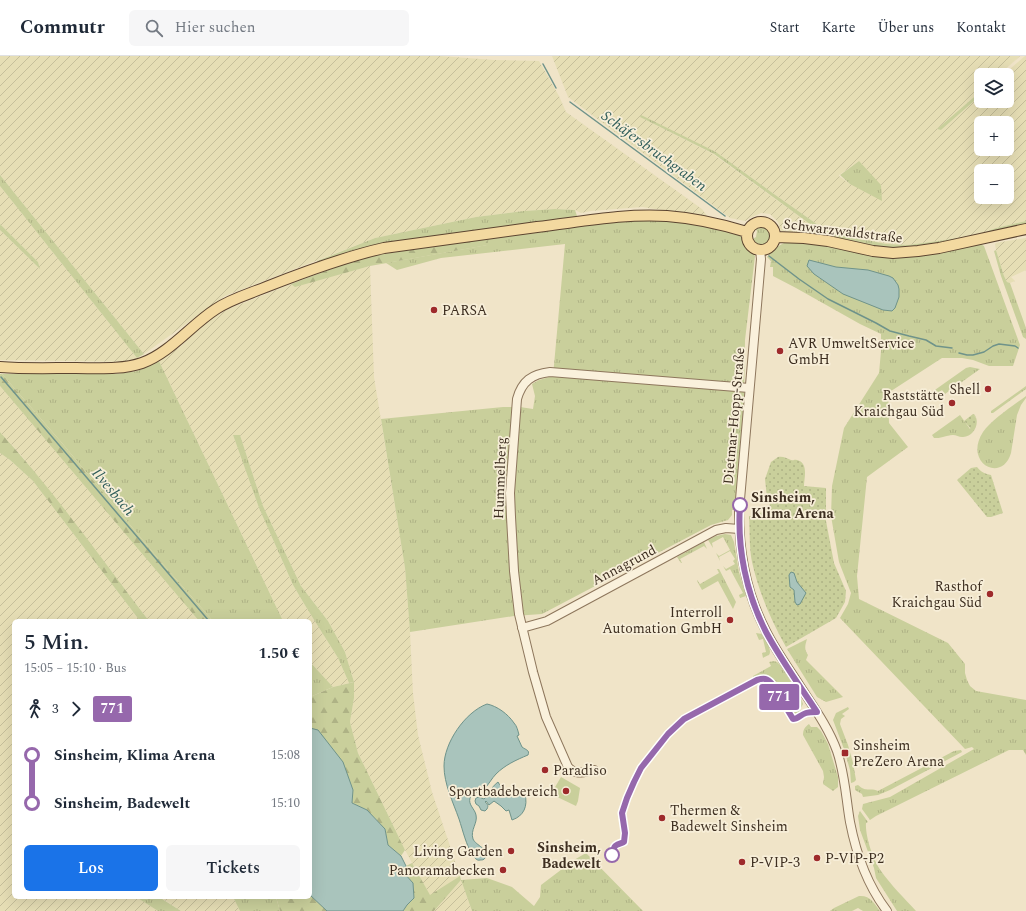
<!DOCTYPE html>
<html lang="de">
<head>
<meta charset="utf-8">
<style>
  :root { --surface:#fff; --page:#f6f6f7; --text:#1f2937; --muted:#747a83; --line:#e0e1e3; --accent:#1a73e8 }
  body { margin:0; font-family:Spectral,serif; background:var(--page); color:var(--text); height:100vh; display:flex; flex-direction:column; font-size:15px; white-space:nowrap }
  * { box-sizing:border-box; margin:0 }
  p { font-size:13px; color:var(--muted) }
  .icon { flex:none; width:22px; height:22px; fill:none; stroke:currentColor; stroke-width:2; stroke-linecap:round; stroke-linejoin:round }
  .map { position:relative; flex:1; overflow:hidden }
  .side { position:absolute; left:12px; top:563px; width:300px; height:280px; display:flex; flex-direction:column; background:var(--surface); border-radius:6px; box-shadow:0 4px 16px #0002 }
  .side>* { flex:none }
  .badge { padding:0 8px; border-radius:3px; font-size:14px; line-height:26px }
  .buttons { position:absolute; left:974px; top:12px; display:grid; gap:8px }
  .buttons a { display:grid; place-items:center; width:40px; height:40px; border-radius:6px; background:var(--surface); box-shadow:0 4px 16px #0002; font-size:20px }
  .map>.badge { position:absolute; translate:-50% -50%; box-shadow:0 0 0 2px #fff }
  .legs { display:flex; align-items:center; gap:6px; height:44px; padding:0 12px; font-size:13px }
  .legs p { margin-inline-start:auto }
  .summary { display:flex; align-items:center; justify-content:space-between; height:68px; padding:0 12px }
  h1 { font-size:22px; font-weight:600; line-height:30px }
  .cta { display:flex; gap:8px; margin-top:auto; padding:8px 12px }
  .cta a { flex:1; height:46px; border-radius:6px; background:var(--accent); color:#fff; font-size:16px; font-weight:600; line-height:46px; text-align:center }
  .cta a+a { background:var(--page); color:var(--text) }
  ul { padding:0 12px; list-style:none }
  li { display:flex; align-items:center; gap:14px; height:48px; font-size:15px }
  li i { display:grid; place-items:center; width:6px; height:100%; margin:0 5px; background:currentColor }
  li i::after { content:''; width:10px; height:10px; margin:-5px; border:3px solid; border-radius:50%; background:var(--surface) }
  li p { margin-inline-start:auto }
  li:first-child i { background:linear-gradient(#0000 50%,currentColor 0) }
  li:last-child i { background:linear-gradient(currentColor 50%,#0000 0) }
  header { display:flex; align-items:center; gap:24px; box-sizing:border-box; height:56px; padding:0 20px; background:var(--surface); border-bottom:1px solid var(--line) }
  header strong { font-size:19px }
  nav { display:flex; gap:22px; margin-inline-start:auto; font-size:14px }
  .search { width:280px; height:36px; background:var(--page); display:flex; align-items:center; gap:10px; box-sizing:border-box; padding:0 14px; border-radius:6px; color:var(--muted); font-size:15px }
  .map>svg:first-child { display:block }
  .farmland { fill:url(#farmland-furrows); fill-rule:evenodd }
  .grass { fill:url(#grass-tufts) }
  .forest { fill:url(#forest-firs) }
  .park { fill:url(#park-dots) }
  .pitch { fill:#c9cf9b }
  .water { fill:#a9c4bc; stroke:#6f938a }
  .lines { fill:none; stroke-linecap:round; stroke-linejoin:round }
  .stream { stroke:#6f938a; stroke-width:1.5 }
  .minor-casing { stroke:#8d765c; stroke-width:10 }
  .major-casing { stroke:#5b4430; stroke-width:12 }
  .minor { stroke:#faf1dc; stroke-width:8 }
  .major { stroke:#f3d9a0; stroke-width:10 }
  .line-1-casing { stroke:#fff; stroke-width:9 }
  .line-1 { stroke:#9668ac; stroke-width:6 }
  .poi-dot { fill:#9e2a2b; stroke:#f7eed8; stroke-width:1.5 }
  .stop-1-dot { fill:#fff; stroke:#9668ac; stroke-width:2 }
  .labels { text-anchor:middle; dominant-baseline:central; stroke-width:3.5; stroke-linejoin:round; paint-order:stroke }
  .street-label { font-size:14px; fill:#3d2e20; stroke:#f7eed8 }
  .poi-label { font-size:14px; fill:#3d2e20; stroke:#f7eed8; text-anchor:start }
  .stop-label { font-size:14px; font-weight:bold; fill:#3d2e20; stroke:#f7eed8; text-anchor:start }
  .water-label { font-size:15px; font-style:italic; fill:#2f5d5a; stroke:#f7eed8 }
</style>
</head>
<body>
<header>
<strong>Commutr</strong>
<div class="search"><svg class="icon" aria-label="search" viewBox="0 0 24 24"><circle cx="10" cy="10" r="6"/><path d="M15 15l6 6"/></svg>Hier suchen</div>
<nav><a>Start</a><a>Karte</a><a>Über uns</a><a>Kontakt</a></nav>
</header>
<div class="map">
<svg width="1026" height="855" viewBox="0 0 1026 855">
  <defs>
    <pattern id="farmland-furrows" width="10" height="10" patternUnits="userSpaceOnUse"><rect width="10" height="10" fill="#e6deb5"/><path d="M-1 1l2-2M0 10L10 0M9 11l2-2" fill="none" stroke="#c6bf9b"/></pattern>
    <pattern id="grass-tufts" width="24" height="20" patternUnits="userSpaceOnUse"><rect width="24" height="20" fill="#c9cf9b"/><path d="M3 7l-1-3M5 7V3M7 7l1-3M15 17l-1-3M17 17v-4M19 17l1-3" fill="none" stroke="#aeb285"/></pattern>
    <pattern id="forest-firs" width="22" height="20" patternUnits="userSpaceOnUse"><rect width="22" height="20" fill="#c9cf9b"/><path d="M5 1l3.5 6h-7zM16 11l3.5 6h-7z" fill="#aeb285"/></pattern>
    <pattern id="park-dots" width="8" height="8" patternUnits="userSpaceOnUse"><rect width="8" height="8" fill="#c9cf9b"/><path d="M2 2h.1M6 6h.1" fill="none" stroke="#aeb285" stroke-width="1.8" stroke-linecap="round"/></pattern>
  </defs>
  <rect width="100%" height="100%" fill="#f0e4c8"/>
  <path class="farmland" d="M0,0H440L494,4L539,5L559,40L566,56L702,153L708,161L642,151L591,155L581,157L575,154L555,153L523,155L476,161L375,182L225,240L144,298L0,119Z
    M552,0H1020L999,19H981V35L937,73L941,74L981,39V45H1007V19H1003L1025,0H1026V165L996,172L980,178L945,184L908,189L886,188L847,180L821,171L774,138L716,96L640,61L713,98L818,174L825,182L781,175L778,166L770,158L761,157L750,162L745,165L730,162L568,41ZM981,67H1007V93H981ZM859,105L850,128L839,120V119ZM981,115H1007V141H981Z
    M0,130L137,302L132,306L0,304V174L39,212L38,206L0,168Z
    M1026,182V214L1011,221L1015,225L1010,227L1007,226L1004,220L996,194L995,188L996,187L1001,186Z
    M370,210L374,321L405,512L410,576L413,637L418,679L432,736L460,820L430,840L405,794L358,697L350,666L354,642V626L345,596L328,565L301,530L263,450L240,379H233L259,452L293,529L306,551L338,602L349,627L333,631L310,606V565H283L159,305L181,290L205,267L228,253L291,228L295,230Z
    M0,330L199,565H149L80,474L21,399L0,376Z
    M0,397L10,404L33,425L140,565H14V841H136L158,855H0Z
    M461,824L472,855H434Z
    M160,841H233L240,855H181Z"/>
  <path class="grass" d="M981,35V39L941,74L937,73Z
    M641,59L716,96L774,138L821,171L847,180L886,188L908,189L945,184L980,178L996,172L1026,165V170L902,195L825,182L818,174L714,98L640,61Z
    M859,105L881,129L882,145L850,128L840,119Z
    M0,119L144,298L137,302L0,130Z
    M555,153L575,154L578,163L498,172L319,209L317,205L375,182L476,161L523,155Z
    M642,163L676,164L714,171L740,179L755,200L745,284L744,347L735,454H732V459L728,464L711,469L542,558L514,560L410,576L405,512L381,363L503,351H520L533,353L535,340L532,328L539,324L553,320L565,188L441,202L397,214L386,207L487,189V182L540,173Z
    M0,168L38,206L40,213L0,174Z
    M762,168L769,172L772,180C770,192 758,194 751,184L756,181L757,175L754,171Z
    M787,186H812L875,199L979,187L984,190L1020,289L1013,310H989L973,304L962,302H942L888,337L889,367L908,391L867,421L857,520L859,543L948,587L965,608V617L967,624L970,630L976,635L1026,644V699L1023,694H1009L876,760L870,764L862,753L863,748L890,741L974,693L972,691L965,693L840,562L848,548L851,537L839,506L831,460L832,430L844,372L879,317L881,295V278L860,268L796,232L773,220V211H770L771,205L767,201C773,193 779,189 787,186Z
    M996,194L1004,220L1007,226L1010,227L1026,272V283L1023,281L1001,220L994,195Z
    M159,305L283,565H213L161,506L62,387L2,318H116L137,315Z
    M970,311L980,313L945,338L942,334L934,340L932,339V336L966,312Z
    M1026,330V333L993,357H991V355Z
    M1026,340V342L1021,349L1017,359L1011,397C1002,428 963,407 983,376C991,364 1014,349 1026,340Z
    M973,358H974C981,366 974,382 962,381C959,381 956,379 953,379C949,379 947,380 943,381C940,382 937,382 934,382L932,379L960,359L970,373L976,362Z
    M233,379H240L263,450L301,530L328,565L345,596L354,626L349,627L338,602L306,551L293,529L259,452Z
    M725,478L731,479L734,486L739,516L746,540L740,542L739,539L743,537L730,513L726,515L723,510L726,513L735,508L733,505L735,503L730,495L719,501L720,505L716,497L719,500L730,494L723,481L712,487L713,492L708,484L716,480Z
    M704,486L707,493L704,490L680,503L682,507H681L677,501Z
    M717,513H719L736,546L733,553L718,525L702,534L697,525V524L700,528L719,517Z
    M756,577L762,578C764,583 773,594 769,599C768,599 763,602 763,602L762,597L766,596L763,583L759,584Z
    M807,583C805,590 804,593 808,599L806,604L843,641L826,646L817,641L787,593Z
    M774,605L777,606L781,610L801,642L803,648L800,654L802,657C778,665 785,613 754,622L753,620L771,610L769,606Z
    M310,606L333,631L310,641Z
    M848,651L849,653L842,658L845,660L841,663L840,668L848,689L853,707L856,724L854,726L851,727L850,714L844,693L833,664L836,657Z
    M809,668L811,671H817L821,675L828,688L838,721V731L833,735L823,728L824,721L823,715L803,679C803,673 805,671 809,668Z
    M961,694L962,696L890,734L878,739L863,741L862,738L855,734V730L858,729C867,737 870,731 878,735L954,695Z
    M860,755L868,766L866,767C865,780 873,804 881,815C891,829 904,842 916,855H897L876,822L874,812L860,774L858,760Z
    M586,797L643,855H472L461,824L487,822L512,831L534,850L540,841L541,829L574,804Z
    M859,840C870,839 874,847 880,855H863L858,852L852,855H830L834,852Z
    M136,841H159L181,855H158Z
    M233,841H276L280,855H240Z"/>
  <path class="forest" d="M487,182L488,189L370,210L295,231L291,228L350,206L377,199Z
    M0,318H2L62,387L161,506L213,565H199L0,330Z
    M0,376C54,435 100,501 149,565H140L33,425L10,404L0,397Z
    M354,626V642L350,666L358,697L405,794L401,800L388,789L385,773L367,754L352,747L353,734L318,674L310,672V641L333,631Z
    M412,807L430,839L460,820L461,824L434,855H403L407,849L414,842L413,828L404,816L406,810Z
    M310,839L327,855H280L276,841H310Z"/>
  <path class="park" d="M973,358L976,362V369L971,373L964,365Z
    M778,401C783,400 786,402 791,404C795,405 793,403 797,404C809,407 804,422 804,430L826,432V465L834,507L846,535L845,546L836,562L786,591C771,564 759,537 752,506C749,491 750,475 749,460H755L769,452L770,447L767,442L765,423L771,406Z
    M977,411C981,416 985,418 991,419L1003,457L991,461H987L957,424L971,412Z"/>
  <path class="pitch" d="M561,721L580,732L578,745L576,750L551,738Z"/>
  <path class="water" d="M809,204L836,211L868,214L889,220L893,222L898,229L899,233V241L895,252L892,255L883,254L843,238L814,218L807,210Z
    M791,516L794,517L797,526L806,537L800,548L797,549L795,546L794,534L790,531L789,519Z
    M487,648C497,650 508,658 514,667C517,670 518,675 519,679L517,680L522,691C526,694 530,694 528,699C516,704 505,709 496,718C492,722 489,728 485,732C481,736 472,736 470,742C468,749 475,753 476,759C478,767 470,774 473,783C476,790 489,792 485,802C484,804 482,804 480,804C477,805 475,802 473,800C466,789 463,775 459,763C453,746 444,728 444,710C444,687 465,656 487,648Z
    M310,672L318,674L343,706L353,734L352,747L367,754L385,773L388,789L401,800L406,810L404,817L413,827L414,842L407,849L403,855H327L310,839Z
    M498,726C502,733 506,738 515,738V741L525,738C528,750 524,760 512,764L509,754L506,755L501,750L494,745L489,749L486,745L485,746C487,748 489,749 487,753L485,755L481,754L479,750L476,748L475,745L476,742L479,741L484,743C490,738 490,732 498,726Z"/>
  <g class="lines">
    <path class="stream" d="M543,8L556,32
      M570,46L725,160
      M769,200L799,223L828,243L876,267L890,275L909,280L926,284L936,290L952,292
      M959,297L967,299H973L984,296L993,290L999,288L1015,290L1018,292
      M1,321L209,565"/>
    <g class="minor-casing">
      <path id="minor" d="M760,194L761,203L739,455C739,498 746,537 766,575C775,593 787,610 798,627C812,649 828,670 837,695C845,718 846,743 850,766C856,797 868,830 887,855
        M522,572L547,565L716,474L726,472L739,473
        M594,714C584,716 576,720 568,711L546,661L533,616L519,558L514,515L511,461L510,437L517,343C522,325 532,318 550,316L749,332"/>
    </g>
    <g class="major-casing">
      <path id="major" d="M747 180a14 14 0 1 1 28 0a14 14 0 1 1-28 0Z
        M775,181L804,182L828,185L873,195L893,197L918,195L939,192L1026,173
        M0,311C25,313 51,312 76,312C97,312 122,314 142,307C170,297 191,269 216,253C231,243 249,238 266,231C304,216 344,201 384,192C435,185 486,178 537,171C580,166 624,157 667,160C694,162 721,168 747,176"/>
    </g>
    <use href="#minor" class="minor"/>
    <use href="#major" class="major"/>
  </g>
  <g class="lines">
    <g class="line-1-casing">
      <path id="line-1" d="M612,799C614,789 615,789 624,786L625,777L622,757L627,742L634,726L641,712L668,678L684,663L757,624C764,622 767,622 772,628L793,663C798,663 800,659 806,657C809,656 814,656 817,656C800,630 781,604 766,576C746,537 737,492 740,449"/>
    </g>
    <use href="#line-1" class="line-1"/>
  </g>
  <g class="poi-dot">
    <circle cx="434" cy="254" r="4"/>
    <circle cx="780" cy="295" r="4"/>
    <circle cx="988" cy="333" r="4"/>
    <circle cx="952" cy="347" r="4"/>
    <circle cx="990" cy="538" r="4"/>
    <circle cx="730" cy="564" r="4"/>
    <rect x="841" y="693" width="8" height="8" rx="2"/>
    <circle cx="545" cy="714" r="4"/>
    <circle cx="566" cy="735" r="4"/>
    <circle cx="662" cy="762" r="4"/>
    <circle cx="511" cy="795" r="4"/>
    <circle cx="817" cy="802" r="4"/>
    <circle cx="742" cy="806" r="4"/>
    <circle cx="503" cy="814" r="4"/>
  </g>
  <g class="stop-1-dot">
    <circle cx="740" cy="449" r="7"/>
    <circle cx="612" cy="799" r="7"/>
  </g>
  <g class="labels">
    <g class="street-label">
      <text transform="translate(843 175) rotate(7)">Schwarzwaldstraße</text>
      <text transform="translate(734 360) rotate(-85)">Dietmar-Hopp-Straße</text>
      <text transform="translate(500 422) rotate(-88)">Hummelberg</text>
      <text transform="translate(624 509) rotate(-28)">Annagrund</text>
    </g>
    <g class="poi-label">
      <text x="442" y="254">PARSA</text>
      <text x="788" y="287">AVR UmweltService<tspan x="788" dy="16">GmbH</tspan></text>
      <text x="980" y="333" text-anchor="end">Shell</text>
      <text x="944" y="339" text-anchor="end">Raststätte<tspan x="944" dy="16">Kraichgau Süd</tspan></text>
      <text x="982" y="530" text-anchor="end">Rasthof<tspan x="982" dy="16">Kraichgau Süd</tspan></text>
      <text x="722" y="556" text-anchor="end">Interroll<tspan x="722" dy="16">Automation GmbH</tspan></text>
      <text x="853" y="689">Sinsheim<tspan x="853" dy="16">PreZero Arena</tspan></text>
      <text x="553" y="714">Paradiso</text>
      <text x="558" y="735" text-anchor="end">Sportbadebereich</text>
      <text x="670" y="754">Thermen &amp;<tspan x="670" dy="16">Badewelt Sinsheim</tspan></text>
      <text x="503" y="795" text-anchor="end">Living Garden</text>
      <text x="825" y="802">P-VIP-P2</text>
      <text x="750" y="806">P-VIP-3</text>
      <text x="495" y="814" text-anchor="end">Panoramabecken</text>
    </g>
    <g class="stop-label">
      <text x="751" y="441">Sinsheim,<tspan x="751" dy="16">Klima Arena</tspan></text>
      <text x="601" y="791" text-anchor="end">Sinsheim,<tspan x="601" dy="16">Badewelt</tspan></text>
    </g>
    <g class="water-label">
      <text transform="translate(654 95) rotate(36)">Schäfersbruchgraben</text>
      <text transform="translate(113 436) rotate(50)">Ilvesbach</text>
    </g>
  </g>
</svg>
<div class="buttons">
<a><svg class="icon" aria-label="layers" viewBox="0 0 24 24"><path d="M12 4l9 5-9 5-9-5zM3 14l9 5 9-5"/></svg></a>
<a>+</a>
<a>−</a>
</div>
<b class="badge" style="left:779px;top:641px;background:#9668ac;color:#fff">771</b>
<section class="side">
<div class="summary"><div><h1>5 Min.</h1><p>15:05 – 15:10 · Bus</p></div><b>1.50 €</b></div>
<div class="legs"><svg class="icon" aria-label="walk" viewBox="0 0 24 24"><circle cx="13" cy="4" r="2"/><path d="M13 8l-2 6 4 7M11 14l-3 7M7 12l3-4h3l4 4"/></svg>3<svg class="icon" aria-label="forward" viewBox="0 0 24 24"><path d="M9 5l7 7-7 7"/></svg><b class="badge" style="background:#9668ac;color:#fff">771</b></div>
<ul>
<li><i style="color:#9668ac"></i><b>Sinsheim, Klima Arena</b><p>15:08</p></li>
<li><i style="color:#9668ac"></i><b>Sinsheim, Badewelt</b><p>15:10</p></li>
</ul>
<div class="cta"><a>Los</a><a>Tickets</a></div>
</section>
</div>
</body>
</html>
